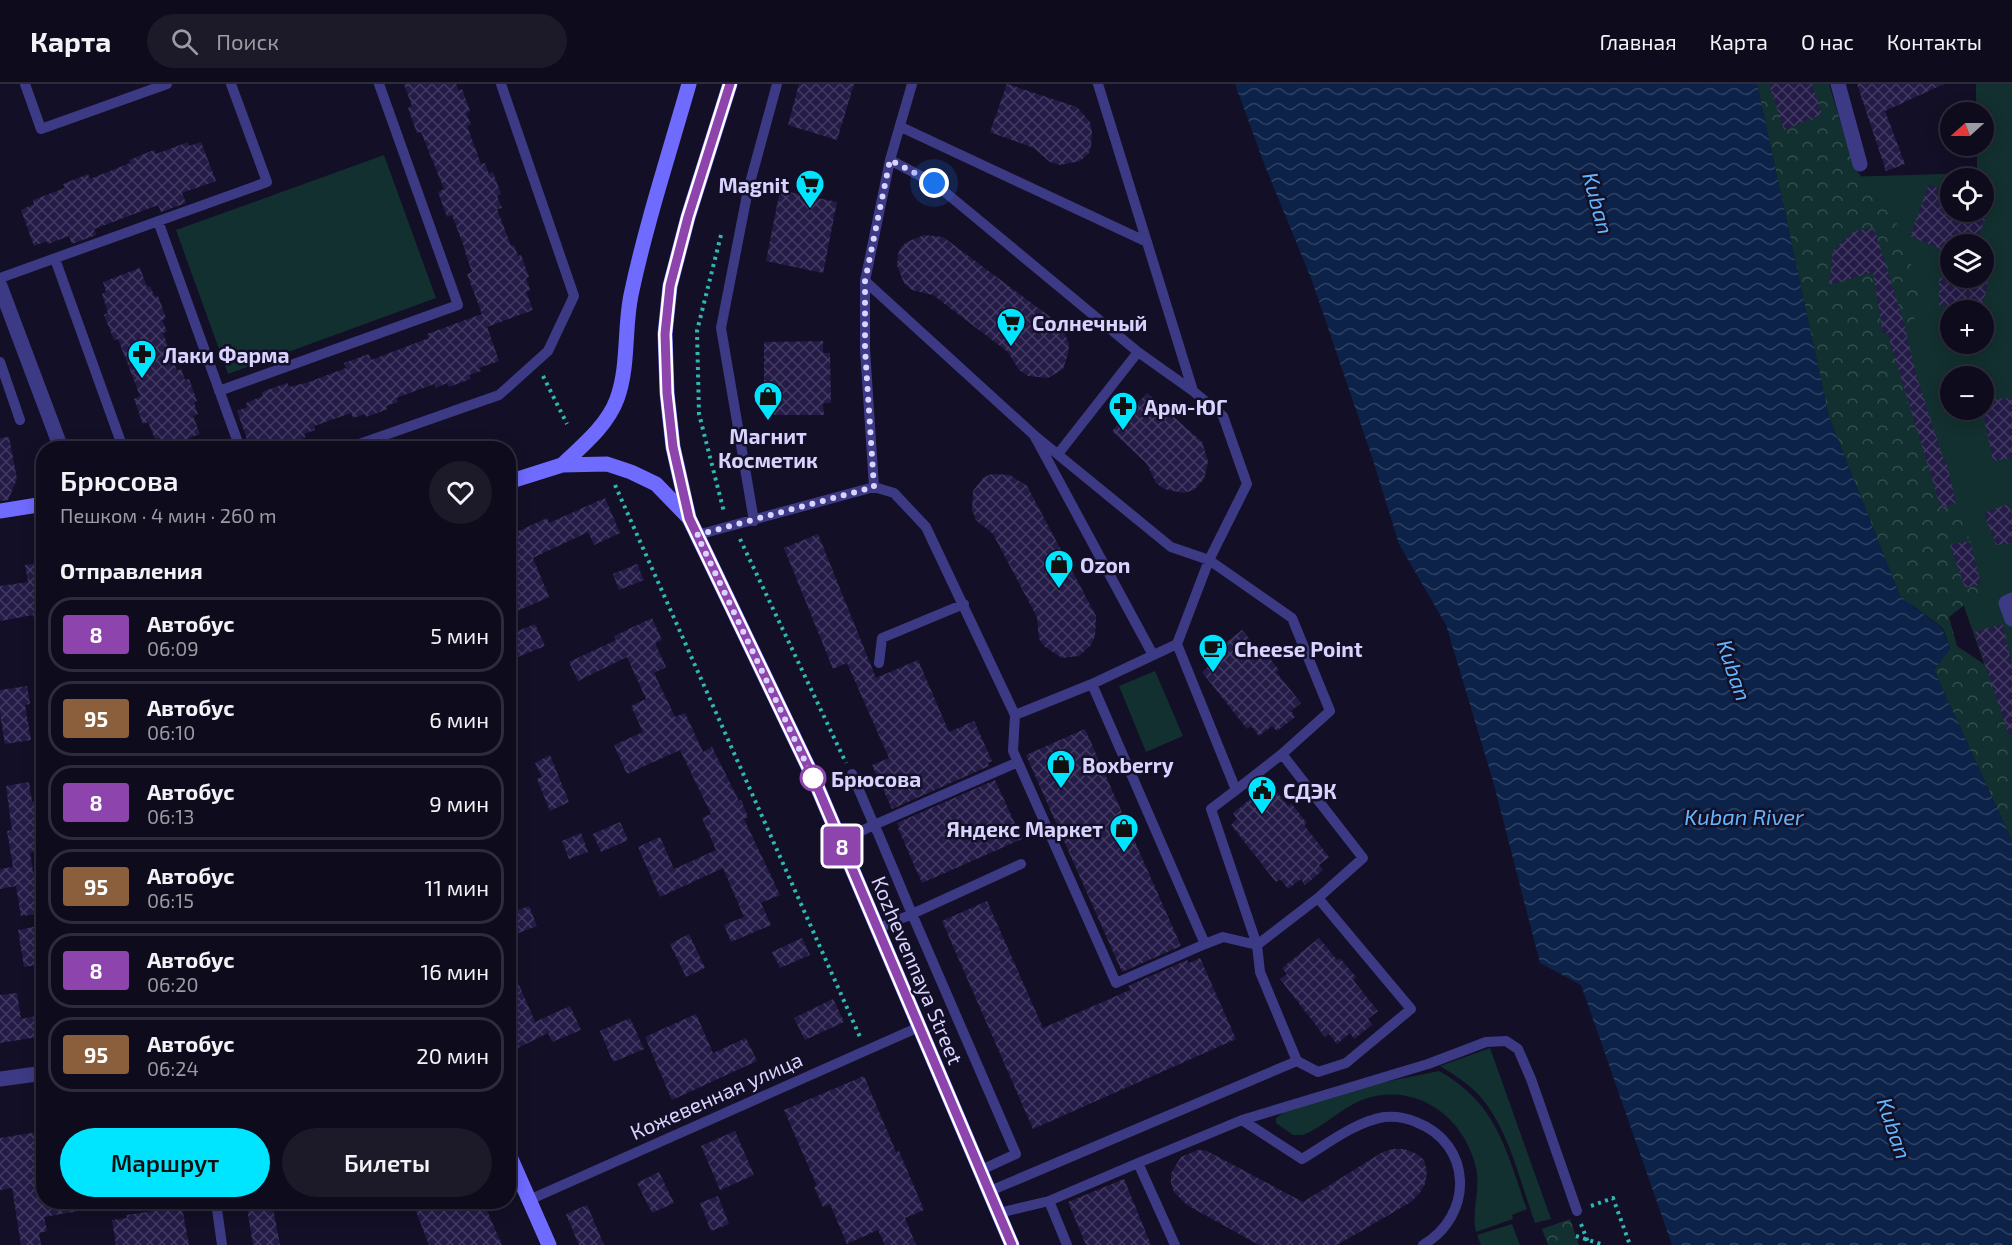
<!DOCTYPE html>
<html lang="ru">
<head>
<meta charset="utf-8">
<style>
  :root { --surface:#0e0b1c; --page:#1c1929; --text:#f1f3f6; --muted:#9b9ba3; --line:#2e2b3b; --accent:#00e5ff }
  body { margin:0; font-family:"Exo 2",sans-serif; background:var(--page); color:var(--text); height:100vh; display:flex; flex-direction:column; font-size:22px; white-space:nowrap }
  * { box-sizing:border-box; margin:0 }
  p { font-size:20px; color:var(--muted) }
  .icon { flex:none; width:33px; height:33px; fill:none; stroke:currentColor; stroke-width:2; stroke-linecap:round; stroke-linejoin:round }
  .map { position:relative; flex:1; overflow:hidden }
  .drawer { position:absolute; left:36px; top:357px; width:480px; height:768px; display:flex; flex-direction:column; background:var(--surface); border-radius:24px; box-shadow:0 3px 15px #0003,0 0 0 2px var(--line) }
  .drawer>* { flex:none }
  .badge { padding:0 12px; border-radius:4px; font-size:21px; line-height:39px }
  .needle { width:39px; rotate:249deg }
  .tools { position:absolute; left:1940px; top:18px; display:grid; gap:12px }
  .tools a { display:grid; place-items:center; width:54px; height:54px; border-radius:50%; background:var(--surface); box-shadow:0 3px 15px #0003,0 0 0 2px var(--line); font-size:30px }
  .you { position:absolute; width:30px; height:30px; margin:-15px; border:4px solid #fff; border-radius:50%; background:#1a73e8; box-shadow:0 0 0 9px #1a73e833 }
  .map>.badge { position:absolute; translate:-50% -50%; box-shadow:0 0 0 3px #fff }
  h2 { padding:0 24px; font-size:22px; line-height:54px }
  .round { display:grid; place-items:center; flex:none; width:63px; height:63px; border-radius:32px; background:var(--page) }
  .head { display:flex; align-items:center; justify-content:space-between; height:102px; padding:0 24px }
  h1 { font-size:28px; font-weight:600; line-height:45px }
  .button { display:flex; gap:12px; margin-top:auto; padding:12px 24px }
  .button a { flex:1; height:69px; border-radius:36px; background:var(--accent); color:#111; font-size:24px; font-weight:600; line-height:69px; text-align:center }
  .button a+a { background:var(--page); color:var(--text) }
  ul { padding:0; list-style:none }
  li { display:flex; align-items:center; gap:18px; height:75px; margin:0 12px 9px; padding:0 12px; border:3px solid var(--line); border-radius:24px }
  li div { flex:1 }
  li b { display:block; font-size:22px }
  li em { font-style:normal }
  li .badge { min-width:66px; font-weight:700; text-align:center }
  header { display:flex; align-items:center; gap:36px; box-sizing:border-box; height:84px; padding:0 30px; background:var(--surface); border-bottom:2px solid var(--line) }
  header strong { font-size:28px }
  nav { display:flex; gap:33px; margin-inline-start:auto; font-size:21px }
  .search { width:420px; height:54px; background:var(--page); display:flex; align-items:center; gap:15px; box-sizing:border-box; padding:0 21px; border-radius:33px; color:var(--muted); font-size:22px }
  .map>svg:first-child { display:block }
  .green { fill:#12302f; fill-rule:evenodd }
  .forest { fill:url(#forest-crowns) }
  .water { fill:url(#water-waves) }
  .building { fill:url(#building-cross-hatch) }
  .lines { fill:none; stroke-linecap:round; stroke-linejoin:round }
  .path { stroke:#2fb8b0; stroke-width:4; stroke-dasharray:3 4.5; stroke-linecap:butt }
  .lane { stroke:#3d3a85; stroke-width:10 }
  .street { stroke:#3d3a85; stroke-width:15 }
  .secondary { stroke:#6f6bff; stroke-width:15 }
  .line-casing { stroke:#fff; stroke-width:14 }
  .line { stroke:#8e44ad; stroke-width:9 }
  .walk { stroke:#d9d4ff; stroke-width:6; stroke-dasharray:0 10.8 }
  .stop-dot { fill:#fff; stroke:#8e44ad; stroke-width:3 }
  .labels { text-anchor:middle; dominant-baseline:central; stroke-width:5; stroke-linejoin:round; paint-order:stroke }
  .poi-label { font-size:21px; font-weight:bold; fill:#d9d4ff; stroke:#130f26; text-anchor:start }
  .stop-label { font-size:21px; font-weight:bold; fill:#d9d4ff; stroke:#130f26; text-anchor:start }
  .street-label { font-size:21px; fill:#d9d4ff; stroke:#130f26 }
  .water-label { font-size:22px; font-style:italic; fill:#62b6ff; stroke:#130f26 }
</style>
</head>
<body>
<header>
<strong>Карта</strong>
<div class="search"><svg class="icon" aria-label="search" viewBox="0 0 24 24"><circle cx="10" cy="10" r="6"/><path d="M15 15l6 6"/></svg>Поиск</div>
<nav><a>Главная</a><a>Карта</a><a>О нас</a><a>Контакты</a></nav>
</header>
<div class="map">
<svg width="2012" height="1161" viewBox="0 0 2012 1161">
  <defs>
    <pattern id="forest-crowns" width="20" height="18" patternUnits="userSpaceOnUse" patternTransform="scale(1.5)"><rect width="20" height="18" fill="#12302f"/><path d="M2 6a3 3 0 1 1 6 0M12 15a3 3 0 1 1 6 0" fill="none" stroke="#344d4e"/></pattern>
    <pattern id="water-waves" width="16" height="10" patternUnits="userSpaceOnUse" patternTransform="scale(1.5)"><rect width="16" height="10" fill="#0c2248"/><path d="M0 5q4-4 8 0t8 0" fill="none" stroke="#2f4163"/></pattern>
    <pattern id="building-cross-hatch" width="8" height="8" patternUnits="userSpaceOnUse" patternTransform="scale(1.5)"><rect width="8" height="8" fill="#241b47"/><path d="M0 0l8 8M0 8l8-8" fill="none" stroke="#433b63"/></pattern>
  </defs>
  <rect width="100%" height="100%" fill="#130f26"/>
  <path class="green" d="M1976,0H2012V659L1949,480L1843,93L1977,89V62H1983V28H1976ZM1950,94H1983V128H1950ZM1950,160H1983V194H1950ZM1950,226H1983V260H1950ZM1950,292H1983V326H1950Z
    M384,71L436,214L228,290L176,146Z
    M1155,587L1183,652L1146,668L1119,602Z
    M1490,964L1551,1135L1535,1139C1520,1098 1508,1041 1477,1009C1466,998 1453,990 1440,982Z
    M1439,987C1498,1020 1506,1067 1527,1125L1512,1131L1513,1135L1476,1148C1471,1126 1481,1106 1476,1084C1465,1032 1414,996 1362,1016C1341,1024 1324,1043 1303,1051H1293L1276,1039V1034L1284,1028L1375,1000Z
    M1512,1140L1520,1161H1481L1477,1151Z"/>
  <path class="forest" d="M1757,0H1829L1854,83L1898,141L1922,213L1907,255L1905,308L1920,358L1963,431L1982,507L1949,533L1957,562L2012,599V757L1934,586L1950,564L1943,544L1900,512L1829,333Z
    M1570,1135L1579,1161H1548L1542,1145Z"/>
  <path class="water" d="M1235,0H1757L1829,333L1900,512L1942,544L1950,564L1934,586L2012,757V1161H1672L1581,901L1540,879L1493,697L1446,541L1399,460L1372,373L1311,194L1265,82Z"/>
  <path class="building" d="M404,0H456L459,7L462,5L470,27L466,29L471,41L467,42L481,80L485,79L489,90L493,88L501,110L497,112L502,124L497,125L511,162L514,161L518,172L521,171L529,193L526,194L530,206L526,208L533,226L487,243L485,237L499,277L479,284L481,287L469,291L471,295L449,303L447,299L436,304L434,300L396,314L398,318L386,322L388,325L366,333L365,330L353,334L351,329L314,342L315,346L304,350L306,353L284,361L282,357L270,362L269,357L250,364L237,327L247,323L246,319L263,312L262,308L287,299L289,303L309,298L346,284L344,279L369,270L371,276L429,254L427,250L482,230L467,190L472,188L465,168H466L452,131L447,133L438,108L444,105L421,48L417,49L408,24L412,22Z
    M799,0H854L837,56L788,41Z
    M1007,0L1077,23L1090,38L1092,48L1091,64L1088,70L1080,77L1060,81L1050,78L1034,64L990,48Z
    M1769,0H1812L1822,30L1784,46Z
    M1857,0H1944L1885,27L1905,80L1886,87Z
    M188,58L189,62L201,58L216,97L182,109L186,119L161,128L158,121L94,145L96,151L72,160L69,152L48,160L47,157L34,162L21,126L34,120L33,116L65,104L63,100L88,90L90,95L130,79L129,76L154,66L156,70Z
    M1929,100L1950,111V128H1988L1975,160H1950V169L1910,152Z
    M780,106L837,118L823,189L766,177Z
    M1874,144L1904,239L1916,290L1944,377L1946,376L1956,419L1941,424L1887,248L1883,251L1873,188L1829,201L1833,166L1854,147Z
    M924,151L943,153L1061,241L1069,260L1068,270L1063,285L1048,294L1028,292L1019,286L1008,268L933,211L912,206L904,199L897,181L898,170L901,163L907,158Z
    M140,184L147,203L150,202L155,213L158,212L166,234L162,236L167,247L163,249L177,287L181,285L185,296L189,295L197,317L194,319L198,330L193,332L200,350L163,364L159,354L155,355L148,338L143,340L134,315L140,312L118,255L114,256L104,231L108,229L102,210L106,208L103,198Z
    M1939,194H1989L1983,220L1939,222Z
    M823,257V269H830L831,319H823L824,331H764V258Z
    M1147,309L1202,358L1208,377L1206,387L1204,395L1194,406L1183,409L1164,405L1156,399L1147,380L1112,347Z
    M2012,314V374L1993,377L1983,328V315Z
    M9,353L17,395L8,416L0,417V354Z
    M992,390L1010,391L1027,402L1096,532L1095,552L1091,561L1079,572L1062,574L1045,563L1039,555L1037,533L993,450L976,436L972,426L973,407L984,393Z
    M605,414L620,449L594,461L588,448L533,474L549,513L515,528L508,513V502L517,498L508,479V452L547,434L549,439Z
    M2008,420L2012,430V459L1996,461L1984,429Z
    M818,450L876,594L918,576L949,648L974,637L992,677L988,679L989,682L892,725L872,681L889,674L847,579L833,585L784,464Z
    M1970,457L1981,500L1965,504L1950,461Z
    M44,478V535L34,536L33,531L0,537V502L28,498L25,481Z
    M637,480L644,496L619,506L613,490Z
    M652,534L662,556L655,559L666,583L654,589L675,633L685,629L703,668L712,663L739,717L741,716L748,733L744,735L780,811L761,819L771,841L731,858L724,841L744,833L723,784L660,813L638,763L660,753L674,785L716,766L702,734L711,730L680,666L627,690L614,661L643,648L631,622L646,615L627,573L578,597L569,578L616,556L614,552Z
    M535,540L545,562L508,577V551Z
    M2003,540L2012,583V651H2009L1974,548Z
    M1242,546L1260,568L1263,566L1279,586L1276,588L1301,619L1291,627L1295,633L1277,647L1272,642L1259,652L1251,642L1247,645L1202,588L1209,582L1204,576Z
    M27,602L30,620L25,621L31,656L5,660L0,630V606Z
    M1085,645L1181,862L1122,888L1026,671Z
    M550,671L569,718L550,727L537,695L542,693L535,679Z
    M995,696L1022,755L922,799L898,744H900L897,739Z
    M29,698L32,718H35L39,742L42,741L44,753V766L30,769L37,810L44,809V829L21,832L16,802L0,805V785L13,783L7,747L12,746L6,702Z
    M1270,699L1288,722L1291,719L1307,739L1304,741L1329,773L1319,781L1323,786L1305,801L1301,795L1288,805L1280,795L1276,798L1231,741L1237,735L1233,729Z
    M620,738L628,756L601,768L593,750Z
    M581,749L588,768L569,775L562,757Z
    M987,817L1043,944L1130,906L1128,902L1187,876L1189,879L1200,874L1236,955L1033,1045L942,837Z
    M529,822L537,842L508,853V830Z
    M38,842L44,880L24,883L18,846Z
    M689,850L705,884L686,893L670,860Z
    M802,854L810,871L780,884L772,868Z
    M1319,854L1337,876L1340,874L1356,893L1353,896L1378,927L1368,935L1372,941L1354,955L1350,949L1337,960L1329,950L1325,953L1280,895L1287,890L1282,884Z
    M508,875L535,938L570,922L581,946L552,958L548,949L508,969Z
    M17,909L21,935L42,931L44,952L0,959V911Z
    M833,915L844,938L805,956L794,934Z
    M696,930L713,969L746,954L757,977L672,1016L645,953Z
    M630,934L644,965L613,978L600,947Z
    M864,992L896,1068L899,1067L924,1126L905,1134L916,1161H885L878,1146L847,1160L830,1120L823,1123L814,1103L817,1102L784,1026Z
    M44,1047V1118H78L79,1127L44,1133L47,1147L39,1149L41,1161H21L12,1104L0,1106V1054Z
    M735,1047L754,1091L720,1106L701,1062Z
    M1392,1065H1404L1415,1069L1424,1076L1427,1088L1425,1100L1419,1110L1411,1118L1337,1161H1259L1187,1121L1174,1108L1171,1099V1089L1181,1073L1198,1066L1207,1067L1303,1118L1381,1069Z
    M659,1088L674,1119L652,1129L637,1099Z
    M1124,1095L1151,1161H1086L1068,1118Z
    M718,1112L729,1140L711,1147L700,1119Z
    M246,1118H272L280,1161H253Z
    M433,1118H483L502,1161H429L415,1125Z
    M587,1121L604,1161H579L566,1130Z
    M182,1123L189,1161H116L112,1136L127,1134L126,1131Z"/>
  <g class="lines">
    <path class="path" d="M721,151L697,247L699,330L724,428
      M543,292L567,340
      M615,401L860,953
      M740,455L846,679
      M1591,1122L1613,1114L1630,1161
      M1581,1140L1589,1161
      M1576,1152L1604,1161"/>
    <path class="lane" d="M25,0L41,45L167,0
      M1098,0L1193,307
      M901,43L1147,158
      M158,137L240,364
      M55,175L123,364
      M0,194L267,98L231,0
      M865,197L1034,351L1153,571
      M0,278L20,336
      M219,307L458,221L379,0
      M1034,351L1171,463L1209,476L1292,534L1330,627L1282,670L1363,774L1318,814L1411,925L1346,979L1318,988L1297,977L1260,888L1257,861L1211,725L1236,706L1177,560
      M348,364L499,311L548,267L574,212L501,0
      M1058,370L1138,268
      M874,403L894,409L926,443L1015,631L1092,600L1177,560L1209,476L1247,400L1223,332L1193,307L1138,268L934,99L890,76
      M754,437L721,244L748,106L777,0
      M697,451L874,403L865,265V197L890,76L912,0
      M879,579L882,554L964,520
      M1092,600L1205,860L1223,853L1257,861L1318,814
      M1015,631L1013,667L1116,899L1205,860
      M852,690L874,741L1018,678
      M1236,706L1282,670
      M840,757L874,741L878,749L912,830L877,845
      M1242,1036L1428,980L1486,958L1506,957L1518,965L1531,995L1577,1127
      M1138,1079L1242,1036L1302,1075C1327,1060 1355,1038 1384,1033C1394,1032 1407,1034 1416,1038C1473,1060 1474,1131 1423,1161
      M981,1086L1016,1070L912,830L1021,780
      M990,1107L1297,977
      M529,1116L919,943
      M1049,1117L1067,1161
      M216,1118L222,1161
      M999,1129L1049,1117L1138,1079L1175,1161"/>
    <path class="street" d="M1838,0L1860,80
      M0,202L61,364
      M2012,516L2006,519L2012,535
      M0,995L44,989"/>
    <path class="secondary" d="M730,0L688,133L670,202L665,250L667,309L673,363L689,434L814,695L1012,1161
      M562,381C582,362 607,342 617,315C629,282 624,245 631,211C646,140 669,70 689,0
      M508,398L562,381L607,380L631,388L656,400L689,434
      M0,427L44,420
      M508,1068L549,1161"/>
  </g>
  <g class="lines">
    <g class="line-casing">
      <path id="line" d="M730,0L688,133L670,202L665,250L667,309L673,363L689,434L814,695L1012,1161"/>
    </g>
    <use href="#line" class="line"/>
    <path class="walk" d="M813,694L697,451L874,403L865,265V197L890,76L934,99"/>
  </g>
  <defs>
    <g id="supermarket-pin" transform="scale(1.5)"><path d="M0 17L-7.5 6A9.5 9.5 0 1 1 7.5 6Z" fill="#00e5ff" stroke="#130f26"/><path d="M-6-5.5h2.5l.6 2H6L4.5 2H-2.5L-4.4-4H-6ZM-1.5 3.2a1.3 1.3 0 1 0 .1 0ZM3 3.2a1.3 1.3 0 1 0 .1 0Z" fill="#111"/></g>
    <g id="pharmacy-pin" transform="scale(1.5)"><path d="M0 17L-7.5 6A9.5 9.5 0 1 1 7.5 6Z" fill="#00e5ff" stroke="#130f26"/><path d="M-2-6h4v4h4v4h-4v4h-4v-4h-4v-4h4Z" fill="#111"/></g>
    <g id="shop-pin" transform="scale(1.5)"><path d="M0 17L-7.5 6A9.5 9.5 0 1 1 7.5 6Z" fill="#00e5ff" stroke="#130f26"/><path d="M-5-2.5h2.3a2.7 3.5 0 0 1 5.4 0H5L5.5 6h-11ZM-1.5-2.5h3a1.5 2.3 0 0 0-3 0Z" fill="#111"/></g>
    <g id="cafe-pin" transform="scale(1.5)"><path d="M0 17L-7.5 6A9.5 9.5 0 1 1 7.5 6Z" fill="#00e5ff" stroke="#130f26"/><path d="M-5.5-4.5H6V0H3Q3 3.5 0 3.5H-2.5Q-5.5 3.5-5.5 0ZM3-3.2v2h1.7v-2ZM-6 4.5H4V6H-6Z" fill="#111"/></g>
    <g id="civic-pin" transform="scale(1.5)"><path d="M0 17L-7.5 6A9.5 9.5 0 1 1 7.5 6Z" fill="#00e5ff" stroke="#130f26"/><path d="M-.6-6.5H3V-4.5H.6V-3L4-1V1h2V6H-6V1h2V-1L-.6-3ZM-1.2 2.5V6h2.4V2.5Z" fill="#111"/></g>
  </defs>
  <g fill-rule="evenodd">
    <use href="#supermarket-pin" x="810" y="100"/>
    <use href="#supermarket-pin" x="1011" y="238"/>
    <use href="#pharmacy-pin" x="142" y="270"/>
    <use href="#shop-pin" x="768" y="312"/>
    <use href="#pharmacy-pin" x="1123" y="322"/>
    <use href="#shop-pin" x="1059" y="480"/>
    <use href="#cafe-pin" x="1213" y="564"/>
    <use href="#shop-pin" x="1061" y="680"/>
    <use href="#civic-pin" x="1262" y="706"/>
    <use href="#shop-pin" x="1124" y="744"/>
  </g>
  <circle class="stop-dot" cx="813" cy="694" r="12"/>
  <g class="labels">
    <g class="poi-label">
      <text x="789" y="100" text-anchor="end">Magnit</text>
      <text x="1032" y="238">Солнечный</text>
      <text x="163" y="270">Лаки Фарма</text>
      <text x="1144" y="322">Арм-ЮГ</text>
      <text x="768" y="351" text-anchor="middle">Магнит<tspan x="768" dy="24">Косметик</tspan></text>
      <text x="1080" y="480">Ozon</text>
      <text x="1234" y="564">Cheese Point</text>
      <text x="1082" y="680">Boxberry</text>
      <text x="1283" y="706">СДЭК</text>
      <text x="1103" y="744" text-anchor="end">Яндекс Маркет</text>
    </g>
    <g class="stop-label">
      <text x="831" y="694">Брюсова</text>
    </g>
    <g class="street-label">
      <text transform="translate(918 886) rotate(67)">Kozhevennaya Street</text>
      <text transform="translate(716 1011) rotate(-24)">Кожевенная улица</text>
    </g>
    <g class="water-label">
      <text transform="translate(1599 119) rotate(75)">Kuban</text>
      <text transform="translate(1735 586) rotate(71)">Kuban</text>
      <text x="1744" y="732">Kuban River</text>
      <text transform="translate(1895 1044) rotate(71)">Kuban</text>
    </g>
  </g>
</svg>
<div class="tools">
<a><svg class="needle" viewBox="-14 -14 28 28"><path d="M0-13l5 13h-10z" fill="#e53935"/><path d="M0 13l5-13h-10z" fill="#9b9ba3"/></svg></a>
<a><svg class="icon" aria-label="locate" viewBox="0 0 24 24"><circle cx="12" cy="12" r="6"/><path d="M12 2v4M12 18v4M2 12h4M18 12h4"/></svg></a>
<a><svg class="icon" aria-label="layers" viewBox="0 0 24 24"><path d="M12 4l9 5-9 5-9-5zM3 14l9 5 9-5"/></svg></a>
<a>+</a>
<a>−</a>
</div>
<div class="you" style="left:934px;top:99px"></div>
<b class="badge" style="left:842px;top:762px;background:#8e44ad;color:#fff">8</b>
<section class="drawer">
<div class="head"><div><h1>Брюсова</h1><p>Пешком · 4 мин · 260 m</p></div><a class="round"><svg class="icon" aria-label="heart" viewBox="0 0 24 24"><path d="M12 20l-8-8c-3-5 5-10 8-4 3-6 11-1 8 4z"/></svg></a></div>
<h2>Отправления</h2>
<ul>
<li><span class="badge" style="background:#8e44ad;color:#fff">8</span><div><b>Автобус</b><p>06:09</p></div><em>5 мин</em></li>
<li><span class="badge" style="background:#8b5e3c;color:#fff">95</span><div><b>Автобус</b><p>06:10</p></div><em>6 мин</em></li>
<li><span class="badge" style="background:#8e44ad;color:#fff">8</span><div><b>Автобус</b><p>06:13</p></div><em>9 мин</em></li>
<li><span class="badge" style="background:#8b5e3c;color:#fff">95</span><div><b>Автобус</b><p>06:15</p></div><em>11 мин</em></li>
<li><span class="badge" style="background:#8e44ad;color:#fff">8</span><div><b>Автобус</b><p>06:20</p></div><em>16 мин</em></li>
<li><span class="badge" style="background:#8b5e3c;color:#fff">95</span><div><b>Автобус</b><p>06:24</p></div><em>20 мин</em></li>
</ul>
<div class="button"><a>Маршрут</a><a>Билеты</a></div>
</section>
</div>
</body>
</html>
